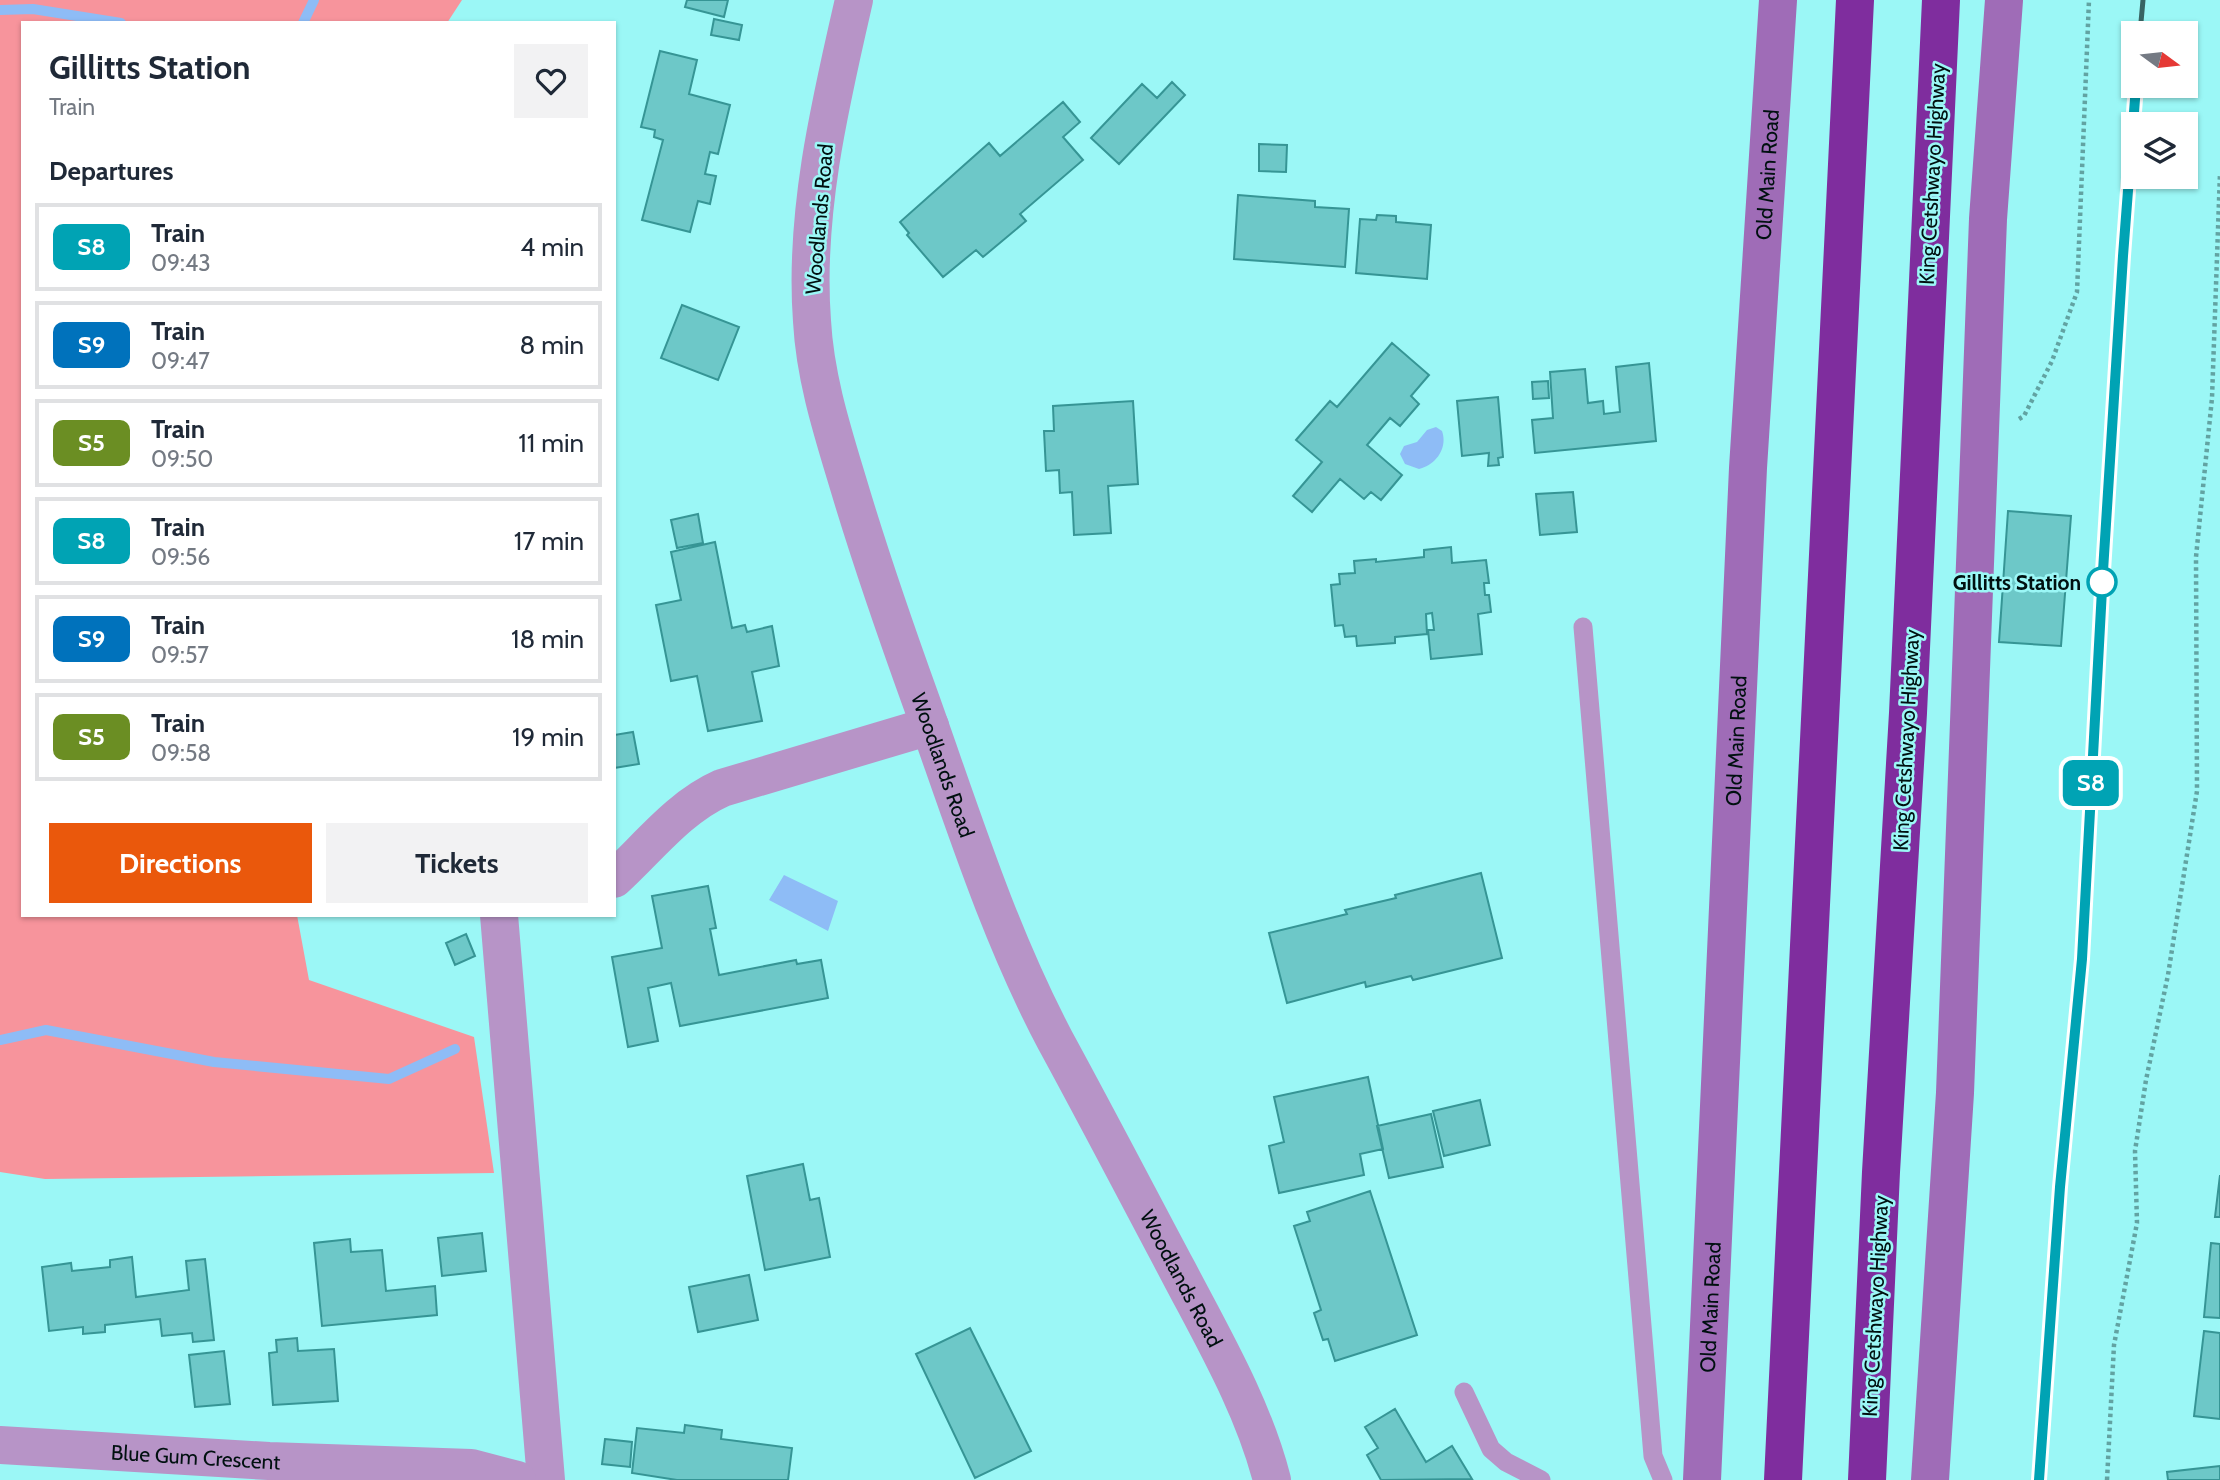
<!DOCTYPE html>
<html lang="en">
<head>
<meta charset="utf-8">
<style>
  :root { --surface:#fff; --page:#f2f2f3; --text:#1f2937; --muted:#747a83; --line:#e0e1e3; --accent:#ea580c }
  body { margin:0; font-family:Cabin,sans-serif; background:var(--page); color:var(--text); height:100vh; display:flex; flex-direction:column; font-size:26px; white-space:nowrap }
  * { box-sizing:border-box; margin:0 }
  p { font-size:23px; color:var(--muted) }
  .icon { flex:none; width:38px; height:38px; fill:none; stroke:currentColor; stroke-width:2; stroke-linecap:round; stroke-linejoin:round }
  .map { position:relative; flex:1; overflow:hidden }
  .drawer { position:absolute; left:21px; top:21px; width:595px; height:896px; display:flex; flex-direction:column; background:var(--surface); border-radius:0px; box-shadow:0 2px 5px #0004 }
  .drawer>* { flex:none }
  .badge { padding:0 14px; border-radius:10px; font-size:24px; line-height:46px }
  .needle { width:46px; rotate:105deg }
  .buttons { position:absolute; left:2121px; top:21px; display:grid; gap:14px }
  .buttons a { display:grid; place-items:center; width:77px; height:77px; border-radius:0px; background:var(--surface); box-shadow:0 2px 5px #0004; font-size:35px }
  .map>.badge { position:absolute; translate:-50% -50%; box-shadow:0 0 0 4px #fff }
  h2 { padding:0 28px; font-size:26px; line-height:63px }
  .round { display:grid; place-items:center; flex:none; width:74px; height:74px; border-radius:0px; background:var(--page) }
  .head { display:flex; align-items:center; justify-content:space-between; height:119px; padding:0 28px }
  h1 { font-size:33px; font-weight:700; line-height:52px }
  .cta { display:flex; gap:14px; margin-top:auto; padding:14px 28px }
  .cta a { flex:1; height:80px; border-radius:0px; background:var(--accent); color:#fff; font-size:28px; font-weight:700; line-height:80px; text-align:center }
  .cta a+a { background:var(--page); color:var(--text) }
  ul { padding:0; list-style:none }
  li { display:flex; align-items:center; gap:21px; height:88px; margin:0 14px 10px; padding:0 14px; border:4px solid var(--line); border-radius:0px }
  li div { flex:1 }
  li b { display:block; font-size:26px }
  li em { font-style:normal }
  li .badge { min-width:77px; font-weight:700; text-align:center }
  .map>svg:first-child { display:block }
  .green { fill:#f7949c }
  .water { fill:#8ebcf6 }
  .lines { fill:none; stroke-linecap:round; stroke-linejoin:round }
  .stream { stroke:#8ebcf6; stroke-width:10 }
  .building { fill:#6dc8c8; stroke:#369595; stroke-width:2 }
  .path { stroke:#62a3a2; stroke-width:4.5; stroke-dasharray:3.5 3.5; stroke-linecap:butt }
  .lane { stroke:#b794c7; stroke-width:19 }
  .street { stroke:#b794c7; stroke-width:38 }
  .secondary { stroke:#9f6cb7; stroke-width:38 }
  .highway { stroke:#7f2d9e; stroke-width:38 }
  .rail { stroke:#386463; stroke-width:5 }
  .line-casing { stroke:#fff; stroke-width:16 }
  .line { stroke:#00a3b4; stroke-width:10 }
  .stop-dot { fill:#fff; stroke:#00a3b4; stroke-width:3.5 }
  .labels { text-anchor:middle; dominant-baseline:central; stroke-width:5; stroke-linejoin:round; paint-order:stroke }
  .street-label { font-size:21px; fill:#001010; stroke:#9bf7f6 }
  .stop-label { font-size:21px; font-weight:bold; fill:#001010; stroke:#9bf7f6; text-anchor:end }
</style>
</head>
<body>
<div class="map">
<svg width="2220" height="1480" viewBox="0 0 2220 1480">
  <rect width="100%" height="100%" fill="#9bf7f6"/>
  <path class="green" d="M0,0H462L447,23H23V915H297L309,980L474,1037L494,1173L45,1179L0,1172Z"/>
  <path class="water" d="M1436,427L1442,431C1448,448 1436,465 1419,469L1405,464L1400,454L1404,446L1417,442L1427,430Z
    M784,875L838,901L828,931L769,900Z"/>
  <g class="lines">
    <path class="stream" d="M0,10L33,9L121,23
      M303,23L314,0
      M0,1040L46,1030L214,1062L389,1079L455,1049"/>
  </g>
  <path class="building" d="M687,0H728L724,17L685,7Z
    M714,19L742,25L739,40L711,35Z
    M660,51L697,60L689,94L730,105L718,154L710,152L705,174L716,176L710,204L698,201L690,232L642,220L663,140L654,137L655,130L641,127Z
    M1172,82L1185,95L1119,164L1091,138L1142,84L1157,98Z
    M1063,102L1080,122L1063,137L1083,160L1020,214L1026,221L983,257L976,250L943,277L907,235L909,233L900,222L989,143L1000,156Z
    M1259,144L1287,145L1286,172L1259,171Z
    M1238,195L1315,201V207L1349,209L1345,267L1234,259Z
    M1377,215L1396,216V222L1431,225L1427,279L1356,273L1360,219L1376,220Z
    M682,305L739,327L718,380L661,358Z
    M1392,343L1429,375L1411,396L1419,404L1400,426L1390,418L1367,445L1402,475L1381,500L1371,492L1364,499L1340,479L1312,512L1293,496L1322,462L1296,440L1330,401L1337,407Z
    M1649,363L1656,441L1535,453L1532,420L1553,418L1550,372L1585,369L1588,403L1603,401L1604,414L1620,412L1616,367Z
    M1548,381L1549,398L1533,399L1532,382Z
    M1498,397L1503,457L1498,458L1499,465L1488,466L1489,453L1462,456L1457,401Z
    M1133,401L1138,484L1108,486L1111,533L1074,535L1072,492L1060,493L1059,470L1046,471L1044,431H1054L1053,406Z
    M1573,492L1577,532L1540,535L1536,494Z
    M2008,511L2071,516L2061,646L1999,642Z
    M698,514L703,543L677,548L671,520Z
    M715,542L732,628L745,625L747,632L772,626L779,666L752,672L762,721L708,731L697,676L671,681L656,605L681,600L671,552Z
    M1451,547L1452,563L1486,560L1489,583H1484L1485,595H1489L1491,612L1478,614L1482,654L1431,659L1428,630H1434L1432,613L1426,614L1427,634L1395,637V643L1357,646L1356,636L1345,637L1343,625L1335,626L1331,585L1340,584L1339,574L1355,573L1354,561L1376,559V562L1424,557V550Z
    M633,732L639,764L614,768V735Z
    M1481,873L1502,958L1413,980L1411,976L1366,987L1365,982L1287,1003L1269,933L1347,914L1345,910L1396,898L1395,895Z
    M708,886L716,928L710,929L719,975L796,960L797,964L821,960L828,998L680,1026L671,983L648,988L658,1041L628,1047L612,957L662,948L652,896Z
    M466,934L475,956L455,965L446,943Z
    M1368,1077L1383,1149L1360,1154L1364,1175L1279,1193L1269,1146L1284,1142L1274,1097Z
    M1480,1100L1490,1145L1444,1156L1433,1111Z
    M1431,1114L1443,1167L1389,1178L1377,1126Z
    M803,1164L810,1200L819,1198L830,1257L765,1270L747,1176Z
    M2220,1175V1217H2215Z
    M1370,1191L1417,1335L1335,1361L1328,1339L1323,1340L1314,1313L1321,1310L1294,1226L1310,1221L1307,1212Z
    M482,1233L486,1271L442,1276L438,1238Z
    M350,1239L351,1252L382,1250L386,1291L435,1286L437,1315L322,1326L314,1243Z
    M2211,1243L2220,1244V1318L2204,1317Z
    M132,1257L136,1297L189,1290L186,1261L205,1259L214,1340L193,1342L192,1333L162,1336L160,1319L105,1325V1332L83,1334V1327L49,1331L42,1267L71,1263L72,1271L110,1267V1260Z
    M749,1275L758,1320L698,1332L689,1287Z
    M970,1328L1031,1451L975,1478L916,1354Z
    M2204,1331L2220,1333V1419L2194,1416Z
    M297,1338L298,1351L334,1349L338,1401L273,1405L269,1353L277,1352L276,1340Z
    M224,1351L230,1404L195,1407L189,1355Z
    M1395,1409L1426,1462L1452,1446L1472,1479L1381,1480L1367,1455L1378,1448L1365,1427Z
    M685,1425L722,1430L721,1439L792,1448L788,1480H677L632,1473L637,1428L684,1433Z
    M605,1439L632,1442L630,1467L602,1464Z
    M2220,1466V1480H2168L2167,1472Z"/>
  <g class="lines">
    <path class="path" d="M2019,419L2024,416L2052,361L2077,292L2089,0
      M2107,1480L2114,1345L2137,1223L2135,1151L2146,1080L2168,975L2197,791L2196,557L2212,398L2220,173"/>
    <path class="lane" d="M1583,627L1653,1456L1663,1480
      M1464,1392L1491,1449L1506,1462L1541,1480"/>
    <g class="street">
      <path id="s1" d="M854,0C830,104 804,214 812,321C815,377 832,430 848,483C870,557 895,629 921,701C962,816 998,932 1055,1040C1097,1117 1137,1194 1178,1271C1213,1338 1253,1406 1272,1480"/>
      <path d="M614,879C648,848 679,807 722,788L930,726"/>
      <path d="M499,915L546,1480"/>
      <path id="s2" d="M0,1445L269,1461L471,1468L517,1480"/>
    </g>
    <g class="secondary">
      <path id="s3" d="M1702,1480L1748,468L1778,0"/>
      <path d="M1930,1480L1955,1093L1988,219L2004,0"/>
    </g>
    <path class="highway" d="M1783,1480L1855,0
      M1867,1480L1881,1172L1908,713L1941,0"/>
    <path class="rail" d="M2140,33L2143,0
      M2039,1480L2060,1187L2082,959L2103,571L2123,255L2136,86"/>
  </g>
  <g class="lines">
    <g class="line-casing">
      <path id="line" d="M2039,1480L2060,1187L2082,959L2103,571L2123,256L2136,86"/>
    </g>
    <use href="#line" class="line"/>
  </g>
  <circle class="stop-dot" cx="2102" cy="582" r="14"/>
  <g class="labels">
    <g class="street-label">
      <text stroke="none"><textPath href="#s3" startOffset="1307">Old Main Road</textPath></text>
      <text transform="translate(1932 174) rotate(-87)">King Cetshwayo Highway</text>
      <text transform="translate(819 219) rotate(-85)">Woodlands Road</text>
      <text stroke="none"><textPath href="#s3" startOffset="740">Old Main Road</textPath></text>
      <text transform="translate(1906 740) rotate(-87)">King Cetshwayo Highway</text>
      <text stroke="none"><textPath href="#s1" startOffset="789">Woodlands Road</textPath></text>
      <text stroke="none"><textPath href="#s1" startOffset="1356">Woodlands Road</textPath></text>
      <text stroke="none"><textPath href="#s3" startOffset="173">Old Main Road</textPath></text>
      <text transform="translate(1875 1306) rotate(-87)">King Cetshwayo Highway</text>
      <text stroke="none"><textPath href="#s2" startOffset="196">Blue Gum Crescent</textPath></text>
    </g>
    <g class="stop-label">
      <text x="2081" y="582">Gillitts Station</text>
    </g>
  </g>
</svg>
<div class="buttons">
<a><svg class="needle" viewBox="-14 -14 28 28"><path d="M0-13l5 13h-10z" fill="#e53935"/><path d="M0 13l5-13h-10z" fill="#747a83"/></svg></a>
<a><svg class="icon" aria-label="layers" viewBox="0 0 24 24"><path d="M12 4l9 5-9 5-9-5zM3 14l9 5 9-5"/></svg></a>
</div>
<b class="badge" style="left:2091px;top:783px;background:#00a3b4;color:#fff">S8</b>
<section class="drawer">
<div class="head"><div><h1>Gillitts Station</h1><p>Train</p></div><a class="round"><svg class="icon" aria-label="heart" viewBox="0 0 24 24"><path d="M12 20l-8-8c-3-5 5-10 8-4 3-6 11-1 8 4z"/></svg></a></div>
<h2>Departures</h2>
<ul>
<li><span class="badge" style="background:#00a3b4;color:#fff">S8</span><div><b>Train</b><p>09:43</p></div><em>4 min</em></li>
<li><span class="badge" style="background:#0072bc;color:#fff">S9</span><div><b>Train</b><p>09:47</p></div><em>8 min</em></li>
<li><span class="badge" style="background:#6b8e23;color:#fff">S5</span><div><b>Train</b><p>09:50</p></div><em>11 min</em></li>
<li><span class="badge" style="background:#00a3b4;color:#fff">S8</span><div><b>Train</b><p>09:56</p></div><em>17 min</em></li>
<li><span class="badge" style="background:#0072bc;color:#fff">S9</span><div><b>Train</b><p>09:57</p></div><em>18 min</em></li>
<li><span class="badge" style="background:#6b8e23;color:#fff">S5</span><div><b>Train</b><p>09:58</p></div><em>19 min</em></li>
</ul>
<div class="cta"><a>Directions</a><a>Tickets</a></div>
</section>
</div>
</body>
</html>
